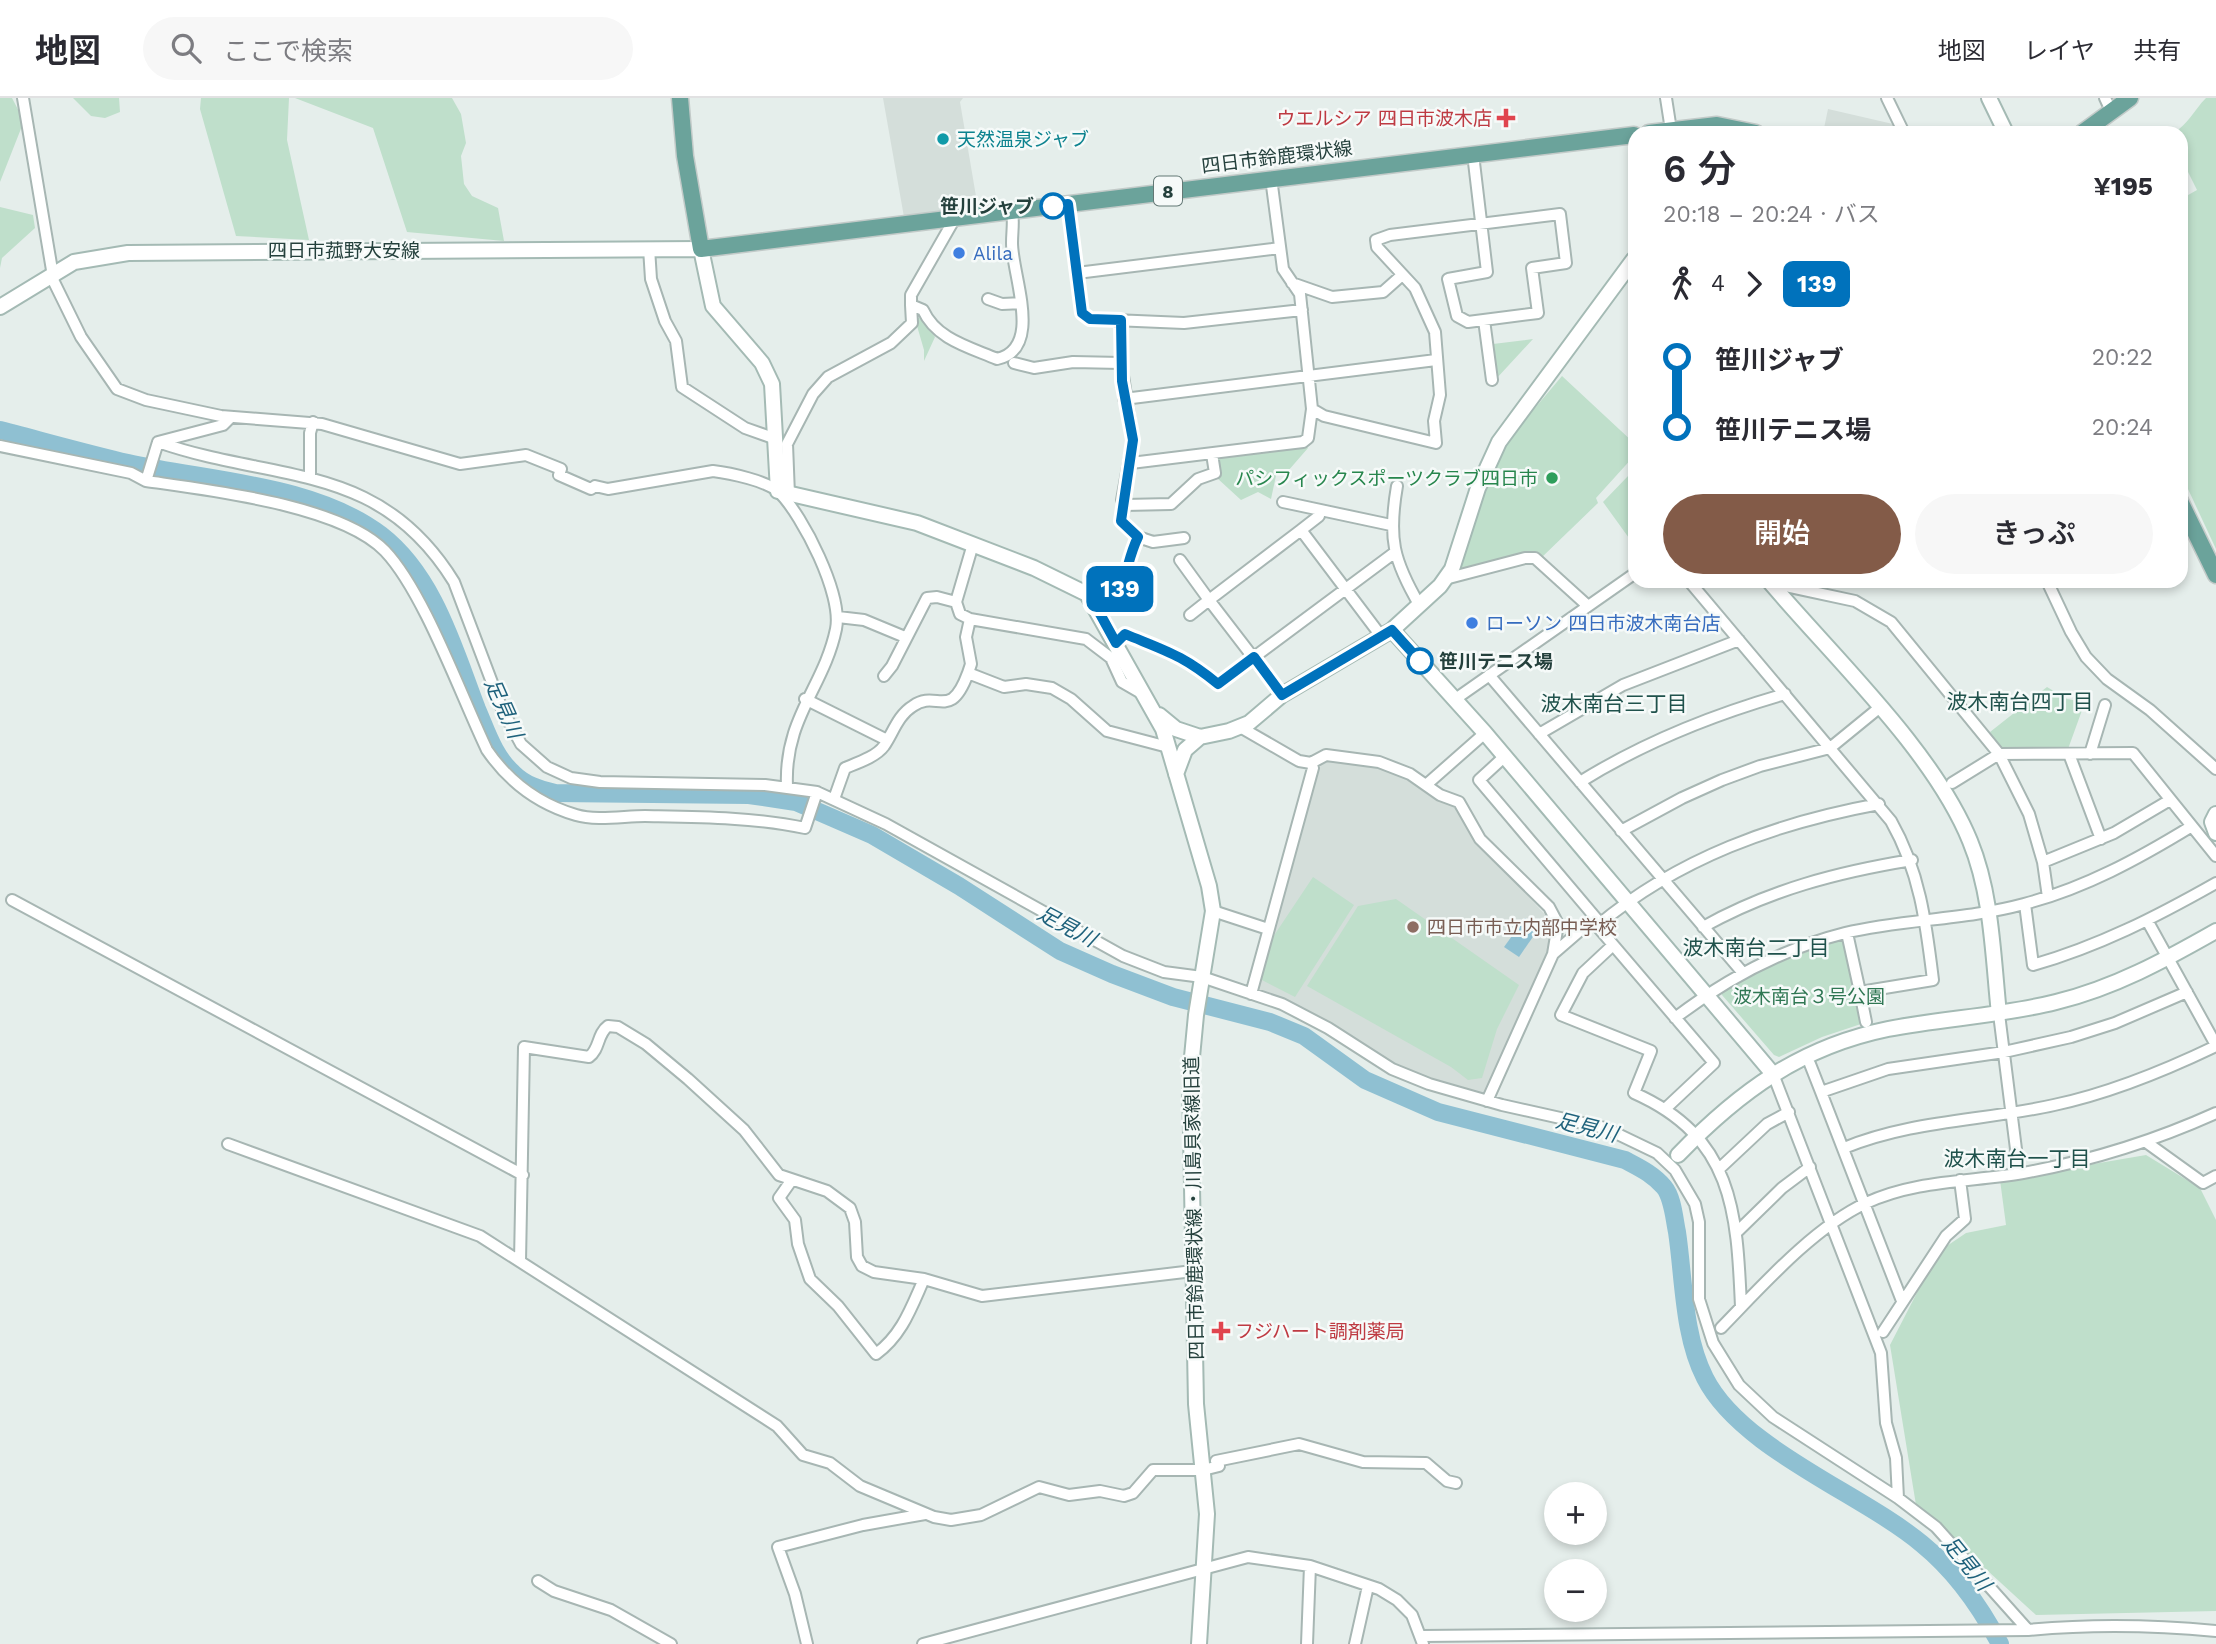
<!DOCTYPE html>
<html lang="ja">
<head>
<meta charset="utf-8">
<style>
  :root { --surface:#fff; --page:#f7f7f7; --text:#2b2b33; --muted:#7c7c81; --line:#e1e1e2; --accent:#835b48 }
  body { margin:0; font-family:"Work Sans","Noto Sans JP",sans-serif; background:var(--page); color:var(--text); height:100vh; display:flex; flex-direction:column; font-size:26px; white-space:nowrap }
  * { box-sizing:border-box; margin:0 }
  p { font-size:23px; color:var(--muted) }
  .icon { flex:none; width:38px; height:38px; fill:none; stroke:currentColor; stroke-width:2; stroke-linecap:round; stroke-linejoin:round }
  .map { position:relative; flex:1; overflow:hidden }
  .drawer { position:absolute; left:1628px; top:28px; width:560px; height:462px; display:flex; flex-direction:column; background:var(--surface); border-radius:21px; box-shadow:0 4px 10px #0003 }
  .drawer>* { flex:none }
  .badge { padding:0 14px; border-radius:10px; font-size:24px; line-height:46px }
  .buttons { position:absolute; left:1544px; top:1384px; display:grid; gap:14px }
  .buttons a { display:grid; place-items:center; width:63px; height:63px; border-radius:50%; background:var(--surface); box-shadow:0 4px 10px #0003; font-size:35px }
  .map>.badge { position:absolute; translate:-50% -50%; box-shadow:0 0 0 4px #fff }
  .legs { display:flex; align-items:center; gap:10px; height:77px; padding:0 35px; font-size:23px }
  .legs p { margin-inline-start:auto }
  .headline { display:flex; align-items:center; justify-content:space-between; height:119px; padding:0 35px }
  h1 { font-size:38px; font-weight:600; line-height:52px }
  .action { display:flex; gap:14px; margin-top:auto; padding:14px 35px }
  .action a { flex:1; height:80px; border-radius:42px; background:var(--accent); color:#fff; font-size:28px; font-weight:600; line-height:80px; text-align:center }
  .action a+a { background:var(--page); color:var(--text) }
  ul { padding:0 35px; list-style:none }
  li { display:flex; align-items:center; gap:24px; height:70px; font-size:26px }
  li i { display:grid; place-items:center; width:10px; height:100%; margin:0 9px; background:currentColor }
  li i::after { content:''; width:18px; height:18px; margin:-9px; border:5px solid; border-radius:50%; background:var(--surface) }
  li p { margin-inline-start:auto }
  li:first-child i { background:linear-gradient(#0000 50%,currentColor 0) }
  li:last-child i { background:linear-gradient(currentColor 50%,#0000 0) }
  header { display:flex; align-items:center; gap:42px; box-sizing:border-box; height:98px; padding:0 35px; background:var(--surface); border-bottom:2px solid var(--line) }
  header strong { font-size:33px }
  nav { display:flex; gap:38px; margin-inline-start:auto; font-size:24px }
  .search { width:490px; height:63px; background:var(--page); display:flex; align-items:center; gap:18px; box-sizing:border-box; padding:0 24px; border-radius:38px; color:var(--muted); font-size:26px }
  .map>svg:first-child { display:block }
  .built { fill:#d4deda }
  .green { fill:#bfdfcb }
  .water { fill:#8fc0d2 }
  .lines { fill:none; stroke-linecap:round; stroke-linejoin:round }
  .river { stroke:#8fc0d2; stroke-width:18 }
  .street-casing { stroke:#a7b6b3; stroke-width:14 }
  .secondary-casing { stroke:#a4bab4; stroke-width:18 }
  .primary-casing { stroke:#c2cac8; stroke-width:19 }
  .street { stroke:#fff; stroke-width:10 }
  .secondary { stroke:#fff; stroke-width:14 }
  .primary { stroke:#6ba39b; stroke-width:16 }
  .line-1-casing { stroke:#fff; stroke-width:16 }
  .line-1 { stroke:#0072bc; stroke-width:10 }
  .health-dot { fill:#e0444e; stroke:#f6faf9; stroke-width:2.5 }
  .culture-dot { fill:#0f9aa8; stroke:#f6faf9; stroke-width:2.5 }
  .stop-1-dot { fill:#fff; stroke:#0072bc; stroke-width:3.5 }
  .shop-dot { fill:#3f7fe0; stroke:#f6faf9; stroke-width:2.5 }
  .leisure-dot { fill:#2e9e5b; stroke:#f6faf9; stroke-width:2.5 }
  .education-dot { fill:#8d6e63; stroke:#f6faf9; stroke-width:2.5 }
  .labels { text-anchor:middle; dominant-baseline:central; stroke-width:5; stroke-linejoin:round; paint-order:stroke }
  .shield { fill:#f6faf9; stroke:#637875; stroke-width:2 }
  .shield-label { font-size:18px; font-weight:bold; fill:#24403c }
  .health-label { font-size:19px; fill:#be3a42; stroke:#f6faf9; text-anchor:end }
  .culture-label { font-size:19px; fill:#0d838f; stroke:#f6faf9; text-anchor:start }
  .street-label { font-size:19px; fill:#24403c; stroke:#f6faf9 }
  .stop-label { font-size:19px; font-weight:bold; fill:#24403c; stroke:#f6faf9; text-anchor:end }
  .shop-label { font-size:19px; fill:#366cbe; stroke:#f6faf9; text-anchor:start }
  .leisure-label { font-size:19px; fill:#27864d; stroke:#f6faf9; text-anchor:end }
  .education-label { font-size:19px; fill:#785e54; stroke:#f6faf9; text-anchor:start }
  .park-label { font-size:19px; fill:#2f7753; stroke:#f6faf9 }
  .neighbourhood-label { font-size:21px; fill:#20524c; stroke:#f6faf9 }
  .water-label { font-size:21px; font-style:italic; fill:#1f627c; stroke:#f6faf9 }
</style>
</head>
<body>
<header>
<strong>地図</strong>
<div class="search"><svg class="icon" aria-label="search" viewBox="0 0 24 24"><circle cx="10" cy="10" r="6"/><path d="M15 15l6 6"/></svg>ここで検索</div>
<nav><a>地図</a><a>レイヤ</a><a>共有</a></nav>
</header>
<div class="map">
<svg width="2216" height="1546" viewBox="0 0 2216 1546">
  <rect width="100%" height="100%" fill="#e5eeeb"/>
  <path class="built" d="M883,0H963L960,4L978,110L904,119Z
    M1828,11L1893,26L1898,35H1823Z
    M1327,661L1377,668L1407,680L1436,701L1454,706L1457,714H1462L1475,741L1552,824L1554,834L1545,868L1486,997L1481,999L1388,966L1258,891L1317,670Z"/>
  <path class="green" d="M0,0H12L24,23L0,84Z
    M73,0H119L120,14L105,20L91,18Z
    M201,0H289L287,42L309,142L236,138L200,11Z
    M295,0H452L461,16L466,45L461,58L464,86L472,98L498,110L504,143L407,134L373,30Z
    M2206,0H2216V451L2181,376V101L2197,92L2181,60L2180,35H2173C2188,27 2194,12 2206,0Z
    M0,109L33,117L35,130L2,160L0,170Z
    M921,219L935,239L924,263V252L915,221Z
    M1533,241L1496,281L1493,246Z
    M1562,278L1634,345V358L1596,400L1598,405L1540,461L1457,475L1485,394L1508,342Z
    M1306,348L1308,350L1288,373H1277L1271,401L1258,394L1241,402L1217,380V362L1220,360Z
    M1629,377L1634,383V447L1603,404Z
    M2047,589L2067,601L2085,604L2068,651H2000L1990,634Z
    M1313,779L1354,807L1295,899L1260,881L1269,845Z
    M1396,801L1519,887L1497,931L1482,980L1468,982L1451,969L1307,888L1358,808Z
    M1840,841L1844,844L1864,925L1822,939L1779,959L1774,957L1722,897V892L1750,876Z
    M2146,1057L2200,1090L2216,1122V1513L2036,1517L1916,1407L1890,1247L1938,1154L1966,1135L2006,1127L2000,1082Z"/>
  <path class="water" d="M1525,820L1539,830L1519,859L1504,849Z"/>
  <g class="lines">
    <path class="river" d="M0,332C43,343 85,355 128,365C208,383 314,386 381,437C434,478 454,551 477,611C487,634 494,658 513,675C525,687 539,691 555,695L749,697L796,704L872,737L959,788L1060,853L1112,876L1173,899L1270,924L1304,938L1365,982L1438,1014L1625,1062C1640,1070 1653,1076 1664,1089C1673,1100 1674,1120 1677,1134C1684,1181 1683,1237 1705,1280C1741,1351 1861,1395 1922,1446C1954,1472 1981,1510 2000,1546"/>
    <g class="street-casing">
      <path id="street" d="M23,0L54,184L81,239L117,291L146,302L221,318L322,326L460,366L526,357L561,371L559,377L591,391L595,388L608,391L713,373C730,375 767,383 779,394C803,418 843,497 836,531C824,589 784,620 787,688
        M1666,0L1671,32
        M1887,0L1904,35
        M2105,0L2112,15
        M1068,106L1082,215L1090,221L1184,225L1302,212
        M955,120L911,197V207L923,212C936,241 969,249 997,261C1044,251 1012,177 1012,145C1012,133 1014,124 1012,113
        M649,150L651,181L665,223L676,243L682,289L745,330L776,341
        M1077,175L1280,150
        M1292,185L1332,199L1383,194L1401,178
        M988,201L1002,206L1021,205
        M1121,222V265L1133,342L1122,402L1125,407L1171,406L1198,381L1215,375L1212,356
        M1484,222L1492,282
        M1014,265L1034,270L1073,264L1121,265
        M1124,301L1436,262
        M1312,311L1324,318L1436,345L1434,323L1440,297L1435,234L1415,190L1377,149L1376,142L1390,137L1560,116L1566,165L1532,170L1538,215L1468,224L1457,218L1448,181L1487,174L1473,56
        M158,344C275,385 379,362 454,484L502,611L521,646L547,669L571,680L600,684L765,687L817,694L886,726L1123,858L1164,874L1202,879L1282,906L1328,930L1392,971L1429,986L1502,1007L1605,1030L1657,1055L1675,1072L1695,1106L1699,1124V1201L1713,1245L1739,1287L1773,1319L1898,1400L1936,1429L2028,1532
        M158,344L223,327L231,319
        M0,348L131,375L146,383C208,392 341,407 385,453C424,494 461,598 487,652C509,684 538,706 576,717C596,723 624,718 645,718C699,719 752,719 805,730L817,694
        M1131,365L1303,344L1308,340L1312,311L1300,196L1283,171L1271,80
        M310,379V335L313,324
        M146,383L158,344
        M1397,388C1388,440 1393,462 1420,508
        M789,397L787,346L813,296L828,279L891,245L912,225L911,207
        M1283,404L1391,427
        M1301,432L1319,418
        M1138,439L1153,444L1184,440
        M973,446L956,504L960,516L970,521L1086,541L1111,560L1122,584L1141,595
        M1180,462L1209,502L1190,517
        M1445,481L1525,460H1535L1588,508
        M1689,483L1891,723C1920,774 1926,825 1933,882L1860,894L1847,835
        M2047,483L2071,534L2086,559L2107,581L2150,612L2216,671
        M1771,485L1855,503L1891,524L1999,656L2029,716L2043,764L2114,735L2170,702
        M1099,514C1130,490 1123,471 1138,439L1121,423L1125,407
        M838,519L864,522L905,539
        M1116,545L1125,536C1166,553 1183,557 1218,586L1394,455
        M968,575L971,566L966,539L970,521
        M1489,577L1743,875
        M884,578L892,568L927,500L937,499L956,504
        M1282,597L1209,502L1301,432L1381,538
        M805,601L887,642
        M1454,602L1634,476
        M1240,629L1299,663L1311,665L1326,657L1379,664L1410,676L1440,697L1459,704L1480,741L1549,809L1558,826L1553,856L1487,1003
        M1539,636L1623,587L1739,542
        M2069,656L2101,741
        M2090,656L2105,607
        M1504,659L1479,682L1600,825
        M1580,684C1644,644 1712,617 1785,596
        M1952,685L1999,656L2133,655L2216,758
        M1426,687L1485,635
        M834,701L845,670C857,665 876,659 884,648C893,635 898,617 913,608C937,591 950,624 968,575L1004,589L1026,586L1052,590L1071,601L1107,633L1168,649
        M1621,733L1682,700L1722,682L1760,668L1830,650L1879,610
        M2043,764L2048,799
        M12,802L523,1077
        M2025,806L2033,867C2099,848 2156,819 2216,785
        M1213,813L1268,831
        M2148,824L2216,947
        M1703,829C1769,792 1838,774 1912,762
        M1613,847L1583,875L1561,917L1651,953L1634,995C1733,1039 1737,1113 1741,1209
        M1553,856L1590,824
        M1860,894L1866,924
        M1251,896L1313,670L1311,665
        M1999,916L2019,1075
        M1675,920C1726,881 1782,851 1845,835C1904,821 1965,822 2024,806C2085,790 2138,761 2192,728
        M1810,966L1821,994
        M1773,976L1881,1255L1886,1325L1896,1360L1898,1400
        M1665,1011L1714,965L1597,828C1678,760 1776,725 1879,706
        M2146,1044L2203,1085L2216,1078
        M228,1046L480,1138L777,1328L803,1357L830,1365L860,1388L934,1419L951,1422L981,1417L1039,1389L1069,1397L1100,1393L1124,1398L1133,1395L1153,1372H1203L1219,1368
        M1844,1050C1912,1022 1983,1023 2054,1007C2111,995 2164,973 2216,948
        M1719,1071L1767,1026L1789,1014
        M791,1083L779,1100L795,1122L798,1146L810,1181L838,1208L876,1256C902,1237 911,1210 924,1181
        M1738,1133L1782,1090L1810,1069
        M520,1163L524,949L589,959C600,951 597,936 608,928L618,929L646,946L688,981L744,1032L779,1077L827,1093L850,1110L855,1124L857,1159L862,1168L874,1174L924,1181L982,1198L1193,1173
        M1902,1203L1821,994L1888,971L2004,954L2071,939L2115,925L2187,894
        M1721,1230C1762,1188 1813,1130 1866,1105C1915,1082 1970,1084 2023,1075C2090,1063 2154,1043 2216,1015
        M1883,1234L1946,1138L1965,1121L1960,1082
        M1216,1363L1299,1346L1363,1364L1426,1365L1447,1383L1456,1385
        M538,1483L554,1493L611,1512L671,1546
        M1422,1538L2028,1532C2090,1526 2154,1527 2216,1533
        M807,1546L795,1496L778,1449L863,1427L925,1416
        M923,1546L1248,1459L1310,1468L1379,1491L1397,1502L1412,1517L1423,1546
        M1307,1546L1310,1468
        M1355,1546L1368,1488"/>
    </g>
    <g class="secondary-casing">
      <path id="secondary" d="M1989,0L2006,35
        M0,209L74,164L128,155L701,151L713,208L762,265L772,286L778,393L917,425L1034,470L1087,496L1163,631L1209,788L1213,813L1196,917L1190,980L1196,1306L1207,1416L1199,1546
        M1769,483C1833,559 1933,652 1970,743C1992,796 1993,859 1999,916
        M1392,532L1485,635L1773,976
        M1159,617L1176,631L1200,639
        M1176,676L1185,652L1200,639L1229,633L1249,625L1282,597L1392,532L1440,488L1452,471L1478,390L1499,344L1634,161
        M2216,716L2212,724L2216,735
        M1678,1057C1739,994 1800,949 1888,931C1944,920 2001,918 2056,904C2114,890 2165,862 2216,833"/>
    </g>
    <g class="primary-casing">
      <path id="primary" d="M680,0L685,58L701,151L1634,37
        M1649,35L1717,27L1756,35
        M2082,35L2130,0
        M2180,403L2216,477"/>
    </g>
    <use href="#street" class="street"/>
    <use href="#secondary" class="secondary"/>
    <use href="#primary" class="primary"/>
  </g>
  <g class="lines">
    <g class="line-1-casing">
      <path id="line-1" d="M1053,108L1068,106L1082,215L1090,221L1121,222L1122,283L1133,342L1121,423L1138,439C1123,470 1130,490 1099,514L1116,545L1125,536C1166,553 1183,557 1218,586L1254,559L1282,597L1392,532L1420,563"/>
    </g>
    <use href="#line-1" class="line-1"/>
  </g>
  <g class="health-dot">
    <path d="M1502.5 9.5h7v7h7v7h-7v7h-7v-7h-7v-7h7z"/>
    <path d="M1217.5 1222.5h7v7h7v7h-7v7h-7v-7h-7v-7h7z"/>
  </g>
  <circle class="culture-dot" cx="943" cy="41" r="7"/>
  <g class="stop-1-dot">
    <circle cx="1053" cy="108" r="12"/>
    <circle cx="1420" cy="563" r="12"/>
  </g>
  <g class="shop-dot">
    <circle cx="959" cy="155" r="7"/>
    <circle cx="1472" cy="525" r="7"/>
  </g>
  <circle class="leisure-dot" cx="1552" cy="380" r="7"/>
  <circle class="education-dot" cx="1413" cy="829" r="7"/>
  <g class="labels">
    <rect class="shield" x="1154" y="78.5" width="28" height="29" rx="5"/>
    <g class="shield-label">
      <text x="1168" y="93">8</text>
    </g>
    <g class="health-label">
      <text x="1492" y="20">ウエルシア 四日市波木店</text>
      <text x="1235" y="1233" text-anchor="start">フジハート調剤薬局</text>
    </g>
    <g class="culture-label">
      <text x="957" y="41">天然温泉ジャブ</text>
    </g>
    <g class="street-label">
      <text transform="translate(1277 59) rotate(-7)">四日市鈴鹿環状線</text>
      <text x="344" y="152">四日市菰野大安線</text>
      <text transform="translate(1194 1110) rotate(-91)">四日市鈴鹿環状線・川島貝家線旧道</text>
    </g>
    <g class="stop-label">
      <text x="1034" y="108">笹川ジャブ</text>
      <text x="1439" y="563" text-anchor="start">笹川テニス場</text>
    </g>
    <g class="shop-label">
      <text x="973" y="155">Alila</text>
      <text x="1486" y="525">ローソン 四日市波木南台店</text>
    </g>
    <g class="leisure-label">
      <text x="1538" y="380">パシフィックスポーツクラブ四日市</text>
    </g>
    <g class="education-label">
      <text x="1427" y="829">四日市市立内部中学校</text>
    </g>
    <g class="park-label">
      <text x="1809" y="898">波木南台３号公園</text>
    </g>
    <g class="neighbourhood-label">
      <text x="2020" y="603">波木南台四丁目</text>
      <text x="1614" y="605">波木南台三丁目</text>
      <text x="1756" y="849">波木南台二丁目</text>
      <text x="2017" y="1060">波木南台一丁目</text>
    </g>
    <g class="water-label">
      <text transform="translate(504 610) rotate(66)">足見川</text>
      <text transform="translate(1067 828) rotate(28)">足見川</text>
      <text transform="translate(1587 1029) rotate(14)">足見川</text>
      <text transform="translate(1967 1465) rotate(51)">足見川</text>
    </g>
  </g>
</svg>
<div class="buttons">
<a>+</a>
<a>−</a>
</div>
<b class="badge" style="left:1120px;top:491px;background:#0072bc;color:#fff">139</b>
<section class="drawer">
<div class="headline"><div><h1>6 分</h1><p>20:18 – 20:24 · バス</p></div><b>¥195</b></div>
<div class="legs"><svg class="icon" aria-label="walk" viewBox="0 0 24 24"><circle cx="13" cy="4" r="2"/><path d="M13 8l-2 6 4 7M11 14l-3 7M7 12l3-4h3l4 4"/></svg>4<svg class="icon" aria-label="forward" viewBox="0 0 24 24"><path d="M9 5l7 7-7 7"/></svg><b class="badge" style="background:#0072bc;color:#fff">139</b></div>
<ul>
<li><i style="color:#0072bc"></i><b>笹川ジャブ</b><p>20:22</p></li>
<li><i style="color:#0072bc"></i><b>笹川テニス場</b><p>20:24</p></li>
</ul>
<div class="action"><a>開始</a><a>きっぷ</a></div>
</section>
</div>
</body>
</html>
